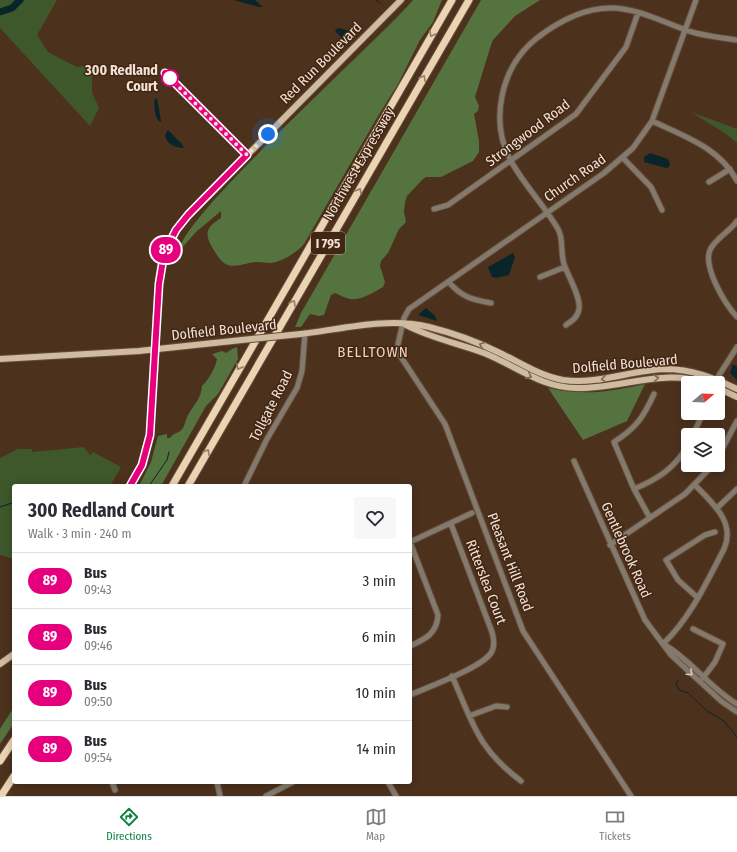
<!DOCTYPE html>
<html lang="en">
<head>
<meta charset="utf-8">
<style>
  :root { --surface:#fff; --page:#f7f7f7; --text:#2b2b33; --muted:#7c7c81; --line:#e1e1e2; --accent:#0b8043 }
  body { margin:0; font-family:"Fira Sans Condensed",sans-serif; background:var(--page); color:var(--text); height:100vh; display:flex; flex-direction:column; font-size:15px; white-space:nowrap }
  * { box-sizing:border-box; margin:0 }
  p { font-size:13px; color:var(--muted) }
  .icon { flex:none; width:22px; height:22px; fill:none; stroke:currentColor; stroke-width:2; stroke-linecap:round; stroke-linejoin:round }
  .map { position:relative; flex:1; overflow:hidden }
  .sheet { position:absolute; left:12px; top:484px; width:400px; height:300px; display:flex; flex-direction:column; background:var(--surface); border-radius:4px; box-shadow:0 2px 10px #0003 }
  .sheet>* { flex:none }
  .badge { padding:0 8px; border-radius:13px; font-size:14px; line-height:26px }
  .needle { width:26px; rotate:71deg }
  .tools { position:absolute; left:681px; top:376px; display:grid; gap:8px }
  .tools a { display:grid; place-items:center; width:44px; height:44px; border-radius:4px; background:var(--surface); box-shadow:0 2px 10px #0003; font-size:20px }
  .you { position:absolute; width:20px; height:20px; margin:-10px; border:3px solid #fff; border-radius:50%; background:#1a73e8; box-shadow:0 0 0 6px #1a73e833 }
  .map>.badge { position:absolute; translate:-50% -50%; box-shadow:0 0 0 2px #fff }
  .round { display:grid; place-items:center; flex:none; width:42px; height:42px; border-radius:4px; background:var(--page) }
  .summary { display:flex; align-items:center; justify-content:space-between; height:68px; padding:0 16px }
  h1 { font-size:19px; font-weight:700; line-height:30px }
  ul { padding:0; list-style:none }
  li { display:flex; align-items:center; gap:12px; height:56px; padding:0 16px; border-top:1px solid var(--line) }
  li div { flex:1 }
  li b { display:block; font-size:15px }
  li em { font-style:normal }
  li .badge { min-width:44px; font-weight:700; text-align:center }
  .menu { display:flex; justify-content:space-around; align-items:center; height:56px; border-top:1px solid var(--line); background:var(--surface); font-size:11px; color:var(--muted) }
  .menu a { display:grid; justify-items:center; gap:2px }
  .menu .on { color:var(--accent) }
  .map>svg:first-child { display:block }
  .green { fill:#3e572b }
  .forest { fill:#55733f }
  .water { fill:#09252a }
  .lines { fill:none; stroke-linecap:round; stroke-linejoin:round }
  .stream { stroke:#09252a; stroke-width:1 }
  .river { stroke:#09252a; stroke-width:7 }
  .minor-casing { stroke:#674d3a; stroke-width:7 }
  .major-casing { stroke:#674d3a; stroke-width:8 }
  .highway-casing { stroke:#674d3a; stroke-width:9 }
  .minor { stroke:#837a6d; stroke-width:5 }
  .major { stroke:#cebba0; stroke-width:6 }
  .highway { stroke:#ebd4b4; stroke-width:7 }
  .major-bridge-casing { stroke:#674d3a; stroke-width:8; stroke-linecap:butt }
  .major-bridge { stroke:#cebba0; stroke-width:6 }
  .oneway { stroke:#967e64 }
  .oneway2 { stroke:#806a52 }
  .oneway3 { stroke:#dcccc0 }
  .line-casing { stroke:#fff; stroke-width:9 }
  .line { stroke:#e6007e; stroke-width:6 }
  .walk { stroke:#f2e1d5; stroke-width:4; stroke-dasharray:0 7.2 }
  .stop-dot { fill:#fff; stroke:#e6007e; stroke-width:2 }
  .labels { text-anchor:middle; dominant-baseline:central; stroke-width:3; stroke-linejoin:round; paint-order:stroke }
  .shield { fill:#412713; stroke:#bda99b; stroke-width:1 }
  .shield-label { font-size:13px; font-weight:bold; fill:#f2e1d5 }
  .street-label { font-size:14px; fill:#f2e1d5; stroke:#412713 }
  .stop-label { font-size:14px; font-weight:bold; fill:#f2e1d5; stroke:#412713; text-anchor:end }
  .neighbourhood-label { font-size:15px; letter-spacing:1px; fill:#f3d0b9; stroke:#412713 }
</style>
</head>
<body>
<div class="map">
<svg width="737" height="796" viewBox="0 0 737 796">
  <rect width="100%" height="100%" fill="#4c311d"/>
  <path class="green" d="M0,0H57L37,35L48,52L77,67L89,65L92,73V92L99,108L90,126L0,28Z
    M691,112L737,129V143L726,134Z
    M84,447L90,455L93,452L121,467L110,486H14V559L0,555V458L18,449H32V452Z"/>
  <path class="forest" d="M413,0H442L433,22L420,40L398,84L378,116L304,244C298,252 280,263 270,263C266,263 262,262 258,262C248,262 238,268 228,265C222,263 218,257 215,252C205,236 203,229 221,218V211L196,232L180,250C178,220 382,37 413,0Z
    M481,0H540L515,16L493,40L491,45L475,97L479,106L478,111L474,114L479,141V152L473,161L441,177H426L422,180L407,196L405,202L404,212L406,222L399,229L388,253L381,261L380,266L385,282L383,287C375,292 360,301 350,299C345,298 340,295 335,293L331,295L324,315L319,316L310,314L301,327H295L301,313Z
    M237,347L238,359L218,394L206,406L161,486H139L151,462L158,436L167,434V438H170C173,433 176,434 180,431C185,428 185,421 187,417C193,405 201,400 202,386C209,379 215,369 217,359L212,354L222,351L226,353L232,349Z
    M645,384L627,421L583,440L548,388C585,396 609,392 645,384Z
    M14,707V723L0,744V729Z"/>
  <path class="water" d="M234,0H255L263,7H259Z
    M338,28L350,31V36L346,39H343L335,31Z
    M157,98L161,121L160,122C154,118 155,107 154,100Z
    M168,130L182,144L184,148C176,148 166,144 165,135Z
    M650,153L668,159L670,164L669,167L666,168L644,162V157Z
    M513,253L515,257L509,275L496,278L492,277L488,267Z
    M426,308L435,316L437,321L418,315Z
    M733,364L737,367V380L730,373Z"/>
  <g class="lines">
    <path class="stream" d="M376,0L380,3
      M149,486L167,460L169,452
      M0,507L12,503L14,505
      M678,680L676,684L679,690L688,693L707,711L724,721L737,737"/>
    <path class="river" d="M0,12L12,8L20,0"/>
    <g class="minor-casing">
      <path id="minor" d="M165,73L247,155
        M652,121C684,136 720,148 737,181
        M623,158L651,187L662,210
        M709,182L730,169
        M434,209L448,205L576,114L626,47L638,13
        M737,221C730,231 718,237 711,248C701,265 725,304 737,317
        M540,277L565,267
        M449,282C461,297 473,300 491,303
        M566,325C572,321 578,317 579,309C581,297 568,276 564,264C560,252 564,239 558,229C544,205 524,185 511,161C489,121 501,66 537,38C559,21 583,8 611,8C639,8 666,24 692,32C706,36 722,38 737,40
        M714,383L737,347
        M693,435L703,413
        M718,457L737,421
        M574,461L645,620L671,655L721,701L737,712
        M244,486L267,439L297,388L302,371L305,333
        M634,489C658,479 675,468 688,445
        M717,508L737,489
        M650,518L634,489L614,442C636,428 643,418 654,394
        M410,542L472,513
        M610,545L685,494L713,465
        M698,598L678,580L666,560L705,535L715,532
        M693,629L723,644L715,662L703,678
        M663,644C691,617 706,583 724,549C736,522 712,503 695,485
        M665,645C692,661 710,688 737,704
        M410,646C425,639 437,634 438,615L410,542
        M452,676C473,723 477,748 521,781
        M410,695C428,687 481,668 491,653C495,647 494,639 492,632L451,524
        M469,716L496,706L507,707
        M112,782L115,790
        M217,782L220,796
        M388,782L396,796
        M266,796L293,782
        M631,796L523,631L445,424L399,354L398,344L404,318L409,309L604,173L633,148L652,121L696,0"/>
    </g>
    <g class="major-casing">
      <path id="major" d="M404,324C429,338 458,343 484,353C516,366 542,388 577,388C621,389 662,368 706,383
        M291,335C336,331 384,316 429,327C453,333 478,342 500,353C521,363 540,376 563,380C598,385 631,370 665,369C692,369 714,378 737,389
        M0,359L139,351L242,340
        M718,388L737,397
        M130,486L142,465L150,435L159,277C162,252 172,234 188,215L401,0
        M0,664L14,654"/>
    </g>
    <g class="highway-casing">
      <path id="highway" d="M172,486L452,0
        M188,486L469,0
        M0,761L14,740
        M1,796L14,776"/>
    </g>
    <use href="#minor" class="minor"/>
    <use href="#major" class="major"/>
    <use href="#highway" class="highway"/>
    <g class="major-bridge-casing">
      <path id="major-bridge" d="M242,340L291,335"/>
    </g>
    <use href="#major-bridge" class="major-bridge"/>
  </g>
  <defs><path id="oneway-chevron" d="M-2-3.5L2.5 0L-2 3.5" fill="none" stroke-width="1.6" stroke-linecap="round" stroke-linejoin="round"/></defs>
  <g class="oneway">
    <use href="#oneway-chevron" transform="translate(432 34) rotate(119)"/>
    <use href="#oneway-chevron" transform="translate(423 78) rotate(-61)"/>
    <use href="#oneway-chevron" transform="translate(359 191) rotate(-60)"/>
    <use href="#oneway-chevron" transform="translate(293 303) rotate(-60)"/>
    <use href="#oneway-chevron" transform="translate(239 367) rotate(119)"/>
    <use href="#oneway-chevron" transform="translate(207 452) rotate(-60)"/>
  </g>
  <g class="oneway2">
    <use href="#oneway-chevron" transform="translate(482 345) rotate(-159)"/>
    <use href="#oneway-chevron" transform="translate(529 376) rotate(26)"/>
    <use href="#oneway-chevron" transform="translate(656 378) rotate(-6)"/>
    <use href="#oneway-chevron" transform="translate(604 379) rotate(171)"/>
  </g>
  <use class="oneway3" href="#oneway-chevron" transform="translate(690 673) rotate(43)"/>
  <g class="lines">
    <g class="line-casing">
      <path id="line" d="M130,486L142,465L150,435L159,284L164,254L176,230L188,215L247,155L165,73"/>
    </g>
    <use href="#line" class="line"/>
    <path class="walk" d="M170,78L247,155L268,134"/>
  </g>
  <circle class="stop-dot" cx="170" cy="78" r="8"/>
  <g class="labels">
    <rect class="shield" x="311" y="232" width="34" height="22" rx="3"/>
    <g class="shield-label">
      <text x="328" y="243">I 795</text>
    </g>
    <g class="street-label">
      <text transform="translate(321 63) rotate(-45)">Red Run Boulevard</text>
      <text transform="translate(528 133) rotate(-37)">Strongwood Road</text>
      <text transform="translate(359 164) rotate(-60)">Northwest Expressway</text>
      <text transform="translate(575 178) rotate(-35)">Church Road</text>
      <text transform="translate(224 330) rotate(-6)">Dolfield Boulevard</text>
      <text transform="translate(625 364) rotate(-5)">Dolfield Boulevard</text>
      <text transform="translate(271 406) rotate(-63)">Tollgate Road</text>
      <text transform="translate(626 550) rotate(66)">Gentlebrook Road</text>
      <text transform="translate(510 562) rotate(69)">Pleasant Hill Road</text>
      <text transform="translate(486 582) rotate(69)">Ritterslea Court</text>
    </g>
    <g class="stop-label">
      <text x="158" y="70">300 Redland<tspan x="158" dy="16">Court</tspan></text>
    </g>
    <g class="neighbourhood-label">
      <text x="373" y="352">BELLTOWN</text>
    </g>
  </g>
</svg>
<div class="tools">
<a><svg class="needle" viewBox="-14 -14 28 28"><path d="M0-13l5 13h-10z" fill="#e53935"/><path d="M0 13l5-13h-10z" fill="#7c7c81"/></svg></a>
<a><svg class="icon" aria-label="layers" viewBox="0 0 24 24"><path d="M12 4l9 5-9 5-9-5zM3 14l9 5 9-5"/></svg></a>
</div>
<div class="you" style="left:268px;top:134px"></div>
<b class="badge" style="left:166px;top:250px;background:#e6007e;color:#fff">89</b>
<section class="sheet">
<div class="summary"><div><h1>300 Redland Court</h1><p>Walk · 3 min · 240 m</p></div><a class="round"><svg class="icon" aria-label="heart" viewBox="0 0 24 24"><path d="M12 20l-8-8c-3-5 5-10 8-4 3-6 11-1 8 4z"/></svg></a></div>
<ul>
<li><span class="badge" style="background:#e6007e;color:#fff">89</span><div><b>Bus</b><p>09:43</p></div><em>3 min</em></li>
<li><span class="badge" style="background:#e6007e;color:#fff">89</span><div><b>Bus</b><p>09:46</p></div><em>6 min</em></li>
<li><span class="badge" style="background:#e6007e;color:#fff">89</span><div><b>Bus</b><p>09:50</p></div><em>10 min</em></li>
<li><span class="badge" style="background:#e6007e;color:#fff">89</span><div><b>Bus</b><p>09:54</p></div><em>14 min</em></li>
</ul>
</section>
</div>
<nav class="menu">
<a class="on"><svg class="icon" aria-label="directions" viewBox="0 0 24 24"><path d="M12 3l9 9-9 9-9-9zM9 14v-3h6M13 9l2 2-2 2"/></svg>Directions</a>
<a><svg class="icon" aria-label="map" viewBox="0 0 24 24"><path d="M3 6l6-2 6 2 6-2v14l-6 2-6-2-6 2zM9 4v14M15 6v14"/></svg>Map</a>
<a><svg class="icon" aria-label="tickets" viewBox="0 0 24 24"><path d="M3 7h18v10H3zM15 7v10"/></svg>Tickets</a>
</nav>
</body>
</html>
